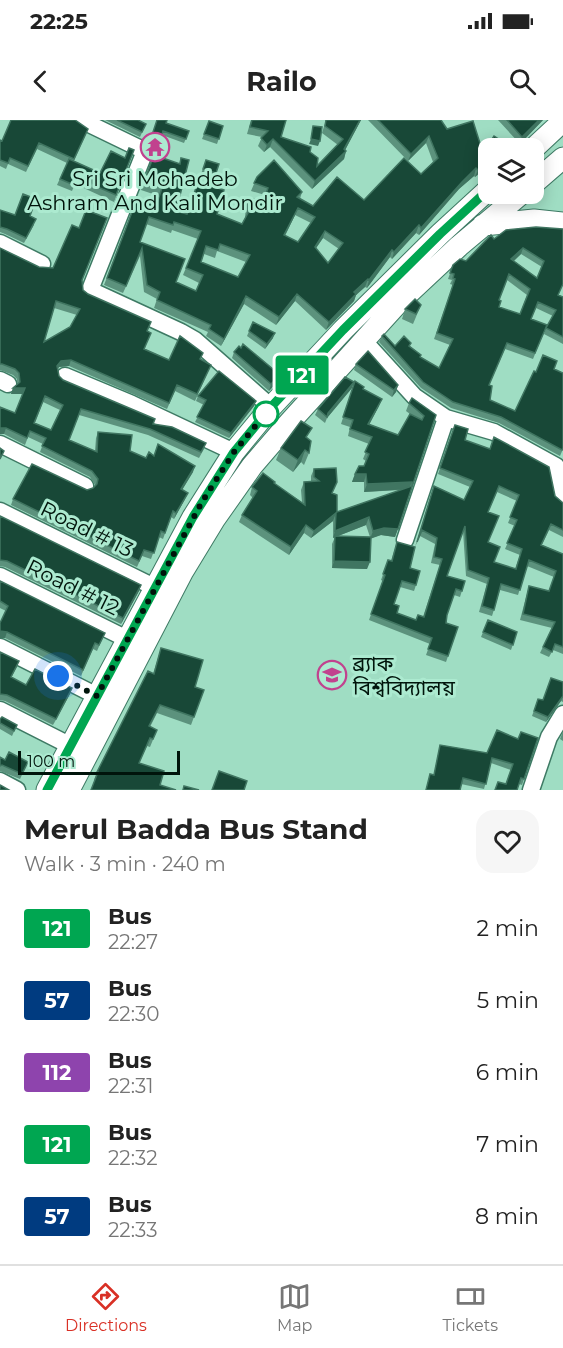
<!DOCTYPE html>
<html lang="en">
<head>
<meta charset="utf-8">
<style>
  :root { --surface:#fff; --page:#f6f6f6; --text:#222; --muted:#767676; --line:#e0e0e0; --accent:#d93025 }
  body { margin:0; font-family:Montserrat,"Noto Sans Bengali",sans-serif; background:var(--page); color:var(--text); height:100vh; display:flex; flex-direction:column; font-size:22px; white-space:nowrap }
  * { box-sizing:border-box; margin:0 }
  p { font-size:20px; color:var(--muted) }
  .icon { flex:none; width:33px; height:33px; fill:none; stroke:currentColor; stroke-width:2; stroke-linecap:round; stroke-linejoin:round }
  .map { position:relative; height:670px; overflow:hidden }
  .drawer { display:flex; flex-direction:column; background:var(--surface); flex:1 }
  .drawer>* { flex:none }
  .badge { padding:0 12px; border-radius:4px; font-size:21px; line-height:39px }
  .buttons { position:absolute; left:478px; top:18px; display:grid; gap:12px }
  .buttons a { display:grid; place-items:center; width:66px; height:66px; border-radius:12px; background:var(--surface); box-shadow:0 3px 15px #0003; font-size:30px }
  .scale { position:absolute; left:18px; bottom:15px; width:162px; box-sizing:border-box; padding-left:6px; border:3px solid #00140b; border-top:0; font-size:16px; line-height:21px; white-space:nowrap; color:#00140b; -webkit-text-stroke:4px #acead0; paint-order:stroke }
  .you { position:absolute; width:30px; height:30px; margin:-15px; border:4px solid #fff; border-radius:50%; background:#1a73e8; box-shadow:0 0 0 9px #1a73e833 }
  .map>.badge { position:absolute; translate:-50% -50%; box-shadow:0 0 0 3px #fff }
  .round { display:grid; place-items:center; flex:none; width:63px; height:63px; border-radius:18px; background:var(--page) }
  .summary { display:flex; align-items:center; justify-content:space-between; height:102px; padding:0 24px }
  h1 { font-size:28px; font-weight:700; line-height:45px }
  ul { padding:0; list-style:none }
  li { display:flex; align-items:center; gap:18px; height:72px; padding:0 24px }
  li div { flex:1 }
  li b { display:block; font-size:22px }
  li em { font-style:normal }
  li .badge { min-width:66px; font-weight:700; text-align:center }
  .status { display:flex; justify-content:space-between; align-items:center; height:42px; padding:0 30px; background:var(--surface); direction:ltr }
  .status svg { height:16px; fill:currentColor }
  header { display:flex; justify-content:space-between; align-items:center; height:78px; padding:0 24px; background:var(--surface); font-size:27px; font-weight:700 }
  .tab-bar { display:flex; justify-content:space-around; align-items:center; height:84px; border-top:2px solid var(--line); background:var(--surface); font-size:16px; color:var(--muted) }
  .tab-bar a { display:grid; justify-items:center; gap:3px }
  .tab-bar .on { color:var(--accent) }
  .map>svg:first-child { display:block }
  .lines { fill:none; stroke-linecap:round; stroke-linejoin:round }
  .minor-casing { stroke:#3e7a64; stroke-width:19 }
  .major-casing { stroke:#3e7a64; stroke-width:23 }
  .minor { stroke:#fff; stroke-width:16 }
  .major { stroke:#fff; stroke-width:21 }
  .wall { fill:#5c927d; fill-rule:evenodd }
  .shaded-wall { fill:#407561 }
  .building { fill:#184837; stroke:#407561; stroke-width:1.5; fill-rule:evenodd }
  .line-casing { stroke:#fff; stroke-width:14 }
  .line { stroke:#00a651; stroke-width:9 }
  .walk { stroke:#00140b; stroke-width:6; stroke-dasharray:0 10.8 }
  .stop-dot { fill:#fff; stroke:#00a651; stroke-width:3 }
  .labels { text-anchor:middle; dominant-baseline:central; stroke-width:6; stroke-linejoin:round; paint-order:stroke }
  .poi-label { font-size:21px; fill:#00140b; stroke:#acead0 }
  .street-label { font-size:21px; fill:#00140b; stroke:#acead0 }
</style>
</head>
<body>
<div class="status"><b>22:25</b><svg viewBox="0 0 49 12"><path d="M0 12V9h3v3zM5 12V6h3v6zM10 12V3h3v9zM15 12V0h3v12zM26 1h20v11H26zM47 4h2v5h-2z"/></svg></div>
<header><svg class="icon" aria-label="back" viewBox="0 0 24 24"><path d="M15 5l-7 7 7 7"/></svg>Railo<svg class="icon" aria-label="search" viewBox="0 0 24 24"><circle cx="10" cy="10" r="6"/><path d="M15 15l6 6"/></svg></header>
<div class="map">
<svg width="563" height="670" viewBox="0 0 563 670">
  <rect width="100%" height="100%" fill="#9fddc3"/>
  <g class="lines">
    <g class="minor-casing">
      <path id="minor" d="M81,0L145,31L90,170L181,212L195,220L271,287
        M0,123L42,144
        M363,220L414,276L446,298L494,312L556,346L563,379
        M65,256L132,284L234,332
        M0,260L8,264
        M0,324L85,366
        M0,391L154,467
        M405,420L446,298
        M0,456L127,519
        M0,527L97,576
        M0,590L71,626
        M0,661L17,670
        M531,670L549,617L563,594"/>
    </g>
    <g class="major-casing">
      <path id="major" d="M534,28L563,1
        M534,63L563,38
        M483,105L534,100L563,103
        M47,670L193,397L234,332L271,287L343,210L440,114L489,69
        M69,670L183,451L214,400L252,346L289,303L398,183L459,126L521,74"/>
    </g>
    <use href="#minor" class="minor"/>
    <use href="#major" class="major"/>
  </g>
  <path class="wall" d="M105,0H138L146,4L140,17Z
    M157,0L189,11L184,23L162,15L159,22L151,19Z
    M251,0H286L281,17L310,32L317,46L338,25L322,13L326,0H361L345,30L346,31L344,39L312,69L270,27L264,32L258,26L262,17L247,14Z
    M368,0H441L447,9L473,1L483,33L494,16L506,24L504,28H489V44L483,51L475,57L474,56L459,69L419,115L416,113L392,139L390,137L367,168L365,167L356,175L354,181L326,210L295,181L276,205L244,184L221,226L206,216L208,212L154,188L157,179L144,172L140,136L123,173L104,165L137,79L156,86L159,76L141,70L154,35L179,44L181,38L189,40L176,91L187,94L198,62L224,70L217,94L242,104L245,98L246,85L249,78L263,82L265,75L251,71L257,57L274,40L302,72L300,79L313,86L337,57L364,80L404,38L421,54L433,42L426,23L408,41ZM295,95L311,103L298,122L285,116ZM146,104L171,113L172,110L198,119L183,155L199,163L196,171L176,162L185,139L140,122ZM323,118L339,129L328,143L316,128ZM217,131L246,142L238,157L201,142L204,134L215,138Z
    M498,0H543L520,24Z
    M209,1L223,6L217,24L202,19Z
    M86,14L74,41L100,53L125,38L134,30L114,82L75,64L72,71L57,65L67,43L37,29L26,52L8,44L6,49L0,46V20L2,21Z
    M206,40L219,44L214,58L201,54Z
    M0,90L15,95L30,96L34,105L24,123L5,114L0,112Z
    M536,107L559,175L563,177V224L544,214L546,208L553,196L536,188L531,199L547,205L533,239L505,229L489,265L490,280L515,291L536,252L554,249L563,329L560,336L499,303L451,288L421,268L379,222L382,216L395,226H410L421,235V237L439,248L450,225L434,219L453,165L450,164L452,160L448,159L453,145L466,141L494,119ZM521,134L542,147L537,158L514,141ZM507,160L527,175L520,194L499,187V180Z
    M0,128L39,147L82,160L83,170L88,174L147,211L145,229L169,240L201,239L211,245L195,281L175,271L167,289L69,246L59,247L58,249L59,256L63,260L204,329L199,338L148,315L79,295L69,320L95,331L96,318L98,312L130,331L146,338L154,335L158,324L193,352L182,370L185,379L174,399L171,397L163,419L159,417L151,439L142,436L137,447L11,385L13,379L87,370L93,368L95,365L90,357L40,332L43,324L28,317L25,325L4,314H0V287L15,293L23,274H11L13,268L17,264V259L13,255L0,250ZM54,188L77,195L70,207L44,222ZM43,282L60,290L51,310L35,303Z
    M421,185L413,204L402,199L405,189Z
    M253,202L273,218L265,229L247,216Z
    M234,232L277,262L269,271L232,238Z
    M356,244L398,265L396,272L392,277L354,250Z
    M355,261L379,286L369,304L398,315L410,294L406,291L409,283L436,295L395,417L381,415L371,418L367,449L332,448V424L335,417L333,418V401L311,418L304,413L289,435L239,402L242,395L253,378L250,375L252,367L274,364L302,382L301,370L304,362H311V356L314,349L333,373L337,392L401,370L364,372V362H352L355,354L364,346L366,341L363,339L369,324L348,316L350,307L341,304ZM366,405L370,417L338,416Z
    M352,268L327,298L325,303L315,295L318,289Z
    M198,276L256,281L254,286L229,318L195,302L204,285L196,281Z
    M455,305L465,320L555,376L563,383V417L549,410L542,425L563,434V534L553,530L549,537L540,533L552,508L520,500L529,466L549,471L554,457L527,446L518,475L500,470L492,496L479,492L487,464L466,456L463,411L447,456L465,461L460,477L454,475L447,495L446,503L458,507L446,542L426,535L430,524L369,500L383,461L381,460L388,440L391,441L397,422L415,427L434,366L464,380L470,367L438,354ZM497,372L517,381L508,403L515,406L505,429L520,435L515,449L494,442L488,422V392ZM420,416L435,424L431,443L440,445L423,497L416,500L397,493L394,484L400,467L414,471L416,465L410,448L415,427Z
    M308,319L309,333L304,345L301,342L293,352L276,340L281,328Z
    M0,396L141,465L139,471L121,504L5,447L0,446Z
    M0,461L105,513L97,531L93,529L81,556L5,518H0V503L6,491L0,488Z
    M488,500L517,512L511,530L481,517Z
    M161,528L195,567L204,570L191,605L157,593L150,607L157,610L150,627L147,626L139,643L160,665L94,660L97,652L153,554Z
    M0,532L17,547L11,558L26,565L72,568L53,605L5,581L0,580Z
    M563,562V582L561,581L546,602L532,596L538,579L543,580Z
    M0,599L17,605L12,616L0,609Z
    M563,611V621L560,619Z
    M538,618L522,665L519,664H506L511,650L491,643L484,669L461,664L460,670H426L430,654L434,655L440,625L487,633L518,619Z
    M0,637L5,640L28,642L20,659L0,651Z"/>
  <path class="shaded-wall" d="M360,0H361L342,36L346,31L344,39L312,69L315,61L344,29Z
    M539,0H543L520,24L522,17Z
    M429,16L426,23L408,41L411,34Z
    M273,19L270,27L264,32L267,25Z
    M311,19L320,21L318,26L309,24Z
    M489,40V44L475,57L478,50Z
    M476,48L474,56L459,69L419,115L421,108L462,62Z
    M298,88L295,95L281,123L284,115Z
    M419,105L416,113L392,139L394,132Z
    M325,111L323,118L312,134L315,127Z
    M523,128L521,134L509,145L511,139Z
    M392,130L390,137L367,168L369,160Z
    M368,159L365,167L356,175L354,181L326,210L329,202L354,172Z
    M297,174L295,181L276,205L279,197Z
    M246,176L244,184L221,226L224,219Z
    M275,213L273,218L265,229L267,224Z
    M71,240L69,246L59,247L55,253L57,246L61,241Z
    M280,255L277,262L269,271L271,264Z
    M354,262L352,268L327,298L328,293Z
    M398,265L396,272L392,277L394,270Z
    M13,268H25L23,274H11Z
    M382,279L379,286L366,311L368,304Z
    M256,281L254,286L229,318L231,313Z
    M0,308H6L4,314H0Z
    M305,330L301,342L293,352L298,340Z
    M195,346L193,352L179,375L181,369Z
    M355,354H366L364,362H352Z
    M412,362L409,369L364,372L367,364Z
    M188,373L185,379L174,399L176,393Z
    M336,393L333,401L311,418L314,411Z
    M369,397L366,405L333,418L335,411Z
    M306,405L304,413L289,435L291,427Z
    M384,408L398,409L395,417L381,415L370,419L373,411Z
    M334,441L370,442L367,449L332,448Z
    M141,465L139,471L121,504L123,498Z
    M0,511L7,512L5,518H0Z
    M72,568L70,574L53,605L56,599Z
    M562,576L561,581L546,602L548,597Z"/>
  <path class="building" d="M11,0H75L88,9L74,39L39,23L28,46L10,38L8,43L0,40V20L2,21Z
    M117,0H138L146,4L142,12Z
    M157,0H167L166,3L189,11L186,19L163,11L161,18L152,15Z
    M252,0H286L281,17L311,27L310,32L318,38L317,46L343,19L325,6L326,0H360L344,29L346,31L315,61L273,19L267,25L261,18L268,11L250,7Z
    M378,0H441L447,9L473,1L483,33L494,16L506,24L503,28H489V40L485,44L478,50L476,48L462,62L421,108L419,105L394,132L392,130L369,160L368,159L354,172L356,174L329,202L297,174L279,197L246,176L224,219L209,209L211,205L157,180L160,172L147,165L142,128L126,166L107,158L137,79L156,86L162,68L144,62L154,35L180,44L181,38L189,40L176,91L187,94L198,62L224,70L217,94L242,104L248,93L249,78L263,82L268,68L254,63L257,57L274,40L302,72L297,77L313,86L337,57L364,80L404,38L421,54L438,38L429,16L411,34ZM298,88L315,97L298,122L284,115ZM149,97L173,105L174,102L201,111L186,148L203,155L196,171L176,162L185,139L140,122ZM325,111L343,123L328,143L315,127ZM220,124L250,135L238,157L201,142L206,126L218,130Z
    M507,0H539L522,17Z
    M209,1L223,6L219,19L204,14Z
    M313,6L322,7L320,21L311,19Z
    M129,28L134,30L116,75L77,58L74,65L60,59L69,39L100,53L111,31L125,38Z
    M206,40L219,44L216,53L203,49Z
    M23,74L36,79L30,96L36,99L26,118L7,109L0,107V90L15,95Z
    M86,90L107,98L82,160L83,170L88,174L151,202L147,211L151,213L144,229L169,240L180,216L203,233L200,239L211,245L197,274L177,265L169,283L71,240L61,241L57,246L59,256L63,260L155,299L153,304L172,307L206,323L201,332L150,309L81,289L69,320L97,332L98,312L132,315L130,331L146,338L149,332L154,336L158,324L195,346L181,369L188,373L176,393L173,391L165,413L161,411L154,433L144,430L139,441L13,379L32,344L87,370L93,368L97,364L98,359L92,351L42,326L46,318L30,311L27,318L6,308H0V287L15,293L25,268H13L20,262L19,253L15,249L2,244H0V128L39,147L53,148L72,105L79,108ZM56,181L80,189L70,207L44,222ZM45,276L63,285L51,310L34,303Z
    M536,107L563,109V164L558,175L563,177V217L546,208L556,190L538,182L531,199L547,205L535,233L507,223L489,265L492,266L490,280L515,291L534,251L536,252L543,235L557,241L554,249L563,253V328L562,330L501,297L453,282L423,262L382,216L384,214L395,226L404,216L411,223L409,226L421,235L420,237L439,248L453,219L437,213L455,159L453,158L454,154L450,153L453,145L460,139L466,141L491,115L494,119L506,110ZM523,128L544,141L537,158L511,139ZM509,154L530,169L520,194L499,187L501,181L499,180Z
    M415,179L421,185L416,194L405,189Z
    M253,202L275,213L267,224L249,211Z
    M243,224L280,255L271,264L234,232L239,226L241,228Z
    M368,231L398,265L394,270L356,244Z
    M219,251L256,281L231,313L197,297L206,280L198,276Z
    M345,257L354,262L328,293L327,297L318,289Z
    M355,261L364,267L363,269L382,279L368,304L398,315L410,294L422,300L424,296L409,283L412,278L436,295L398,409L384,408L373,411L369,397L335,411L336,393L314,411L306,405L291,427L242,395L257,371L252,367L263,353L275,362L274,363L305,385L304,362L319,361L314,357V349L336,348L337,362L332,373L337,375V392L412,366V362L367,364L366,354H355L359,346H364L369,334L365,332L372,317L350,309L353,300L343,297Z
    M301,301L312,308L306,317L311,321L309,333L305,330L298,340L281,328Z
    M455,305L468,309L465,320L490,329L494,317L549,347L555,376L563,383V410L551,404L541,425L563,434V527L555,524L552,532L543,527L555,502L523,494L529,466L549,471L556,451L529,440L520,470L501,464L494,490L482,486L489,458L468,450L465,406L447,456L465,461L462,471L456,469L447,495L446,503L458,507L448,536L428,529L432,518L371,494L385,455L383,454L388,440L392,441L397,422L415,427L410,448L420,451L416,465L402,461L394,484L399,486L397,493L416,500L418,495L424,497L442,439L434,437L437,418L422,410L417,422L434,366L464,380L473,361L440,348ZM499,366L519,375L510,397L517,400L507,423L522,429L516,449L494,442L500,427L488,422L499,396L488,392Z
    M0,328L4,331L0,339Z
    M0,396L141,465L123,498L7,441L0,440Z
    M335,416L371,417L370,442L334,441Z
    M0,461L105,513L99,525L95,523L83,550L7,512L0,511V503L8,486L0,481Z
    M488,500L517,512L513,525L483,512Z
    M161,528L203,540L195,567L204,570L194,597L160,585L149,606L157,610L153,619L150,618L139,643L164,651L160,665L176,670H91L98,652H97L148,551L154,554Z
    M0,532L19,541L11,557L26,565L35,549L72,568L56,599L7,575L0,574Z
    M551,558L563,562V576L548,597L534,591L538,579L543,580Z
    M2,597L17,605L14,611L0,603V599Z
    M497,610L518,619L521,612L538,618L524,659L521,658L517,670H495L498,662L506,664L513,644L492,638L486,664L463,658L460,670H426L430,654L434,655L440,625L487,633Z
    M9,632L28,642L22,654L2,645L0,646V637L5,640Z
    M219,651L247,661L244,670H212Z
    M0,665L9,670H0Z
    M184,666L199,670H183Z"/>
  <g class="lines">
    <g class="line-casing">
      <path id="line" d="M47,670L193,397L234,332L271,287L343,210L440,114L489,69"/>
    </g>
    <use href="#line" class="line"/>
    <path class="walk" d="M58,556L97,576L202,382L234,332L271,287L266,294"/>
  </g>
  <defs>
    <g id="temple-ring" transform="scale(1.5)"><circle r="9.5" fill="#acead0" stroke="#c1428e" stroke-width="1.5"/><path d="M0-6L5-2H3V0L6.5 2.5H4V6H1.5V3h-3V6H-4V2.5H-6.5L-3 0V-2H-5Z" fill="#c1428e"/></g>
    <g id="university-ring" transform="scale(1.5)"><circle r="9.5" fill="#acead0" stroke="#c1428e" stroke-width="1.5"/><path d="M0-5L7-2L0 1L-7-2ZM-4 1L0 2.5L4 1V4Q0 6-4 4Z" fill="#c1428e"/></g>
  </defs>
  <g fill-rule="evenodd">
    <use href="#temple-ring" x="155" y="27"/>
    <use href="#university-ring" x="332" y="555"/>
  </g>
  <circle class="stop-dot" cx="266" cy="294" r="12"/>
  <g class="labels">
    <g class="poi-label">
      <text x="155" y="58">Sri Sri Mohadeb<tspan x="155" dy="24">Ashram And Kali Mondir</tspan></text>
      <text x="353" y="543" text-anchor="start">ব্র্যাক<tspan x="353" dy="24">বিশ্ববিদ্যালয়</tspan></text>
    </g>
    <g class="street-label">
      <text transform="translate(87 409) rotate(26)">Road # 13</text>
      <text transform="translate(73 467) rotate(26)">Road # 12</text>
    </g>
  </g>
</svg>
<div class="buttons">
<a><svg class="icon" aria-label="layers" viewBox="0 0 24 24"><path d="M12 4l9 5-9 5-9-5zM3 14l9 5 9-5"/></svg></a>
</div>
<div class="scale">100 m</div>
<div class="you" style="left:58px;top:556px"></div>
<b class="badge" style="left:302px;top:255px;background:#00a651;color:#fff">121</b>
</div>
<section class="drawer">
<div class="summary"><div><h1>Merul Badda Bus Stand</h1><p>Walk · 3 min · 240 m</p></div><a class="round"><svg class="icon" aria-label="heart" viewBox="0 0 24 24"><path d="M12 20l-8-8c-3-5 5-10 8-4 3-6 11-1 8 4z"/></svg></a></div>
<ul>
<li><span class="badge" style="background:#00a651;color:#fff">121</span><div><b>Bus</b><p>22:27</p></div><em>2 min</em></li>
<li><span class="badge" style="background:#003b80;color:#fff">57</span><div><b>Bus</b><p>22:30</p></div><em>5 min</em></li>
<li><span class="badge" style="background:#8e44ad;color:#fff">112</span><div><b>Bus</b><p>22:31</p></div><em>6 min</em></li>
<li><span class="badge" style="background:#00a651;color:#fff">121</span><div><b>Bus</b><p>22:32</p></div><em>7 min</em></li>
<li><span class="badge" style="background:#003b80;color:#fff">57</span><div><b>Bus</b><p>22:33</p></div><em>8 min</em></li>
</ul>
</section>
<nav class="tab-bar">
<a class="on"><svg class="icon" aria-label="directions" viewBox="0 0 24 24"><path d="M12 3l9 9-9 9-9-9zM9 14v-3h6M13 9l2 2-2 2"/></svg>Directions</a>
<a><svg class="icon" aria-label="map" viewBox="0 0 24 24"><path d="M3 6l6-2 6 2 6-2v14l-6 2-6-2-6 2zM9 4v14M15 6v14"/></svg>Map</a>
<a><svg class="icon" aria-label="tickets" viewBox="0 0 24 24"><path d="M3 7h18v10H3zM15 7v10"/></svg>Tickets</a>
</nav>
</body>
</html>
